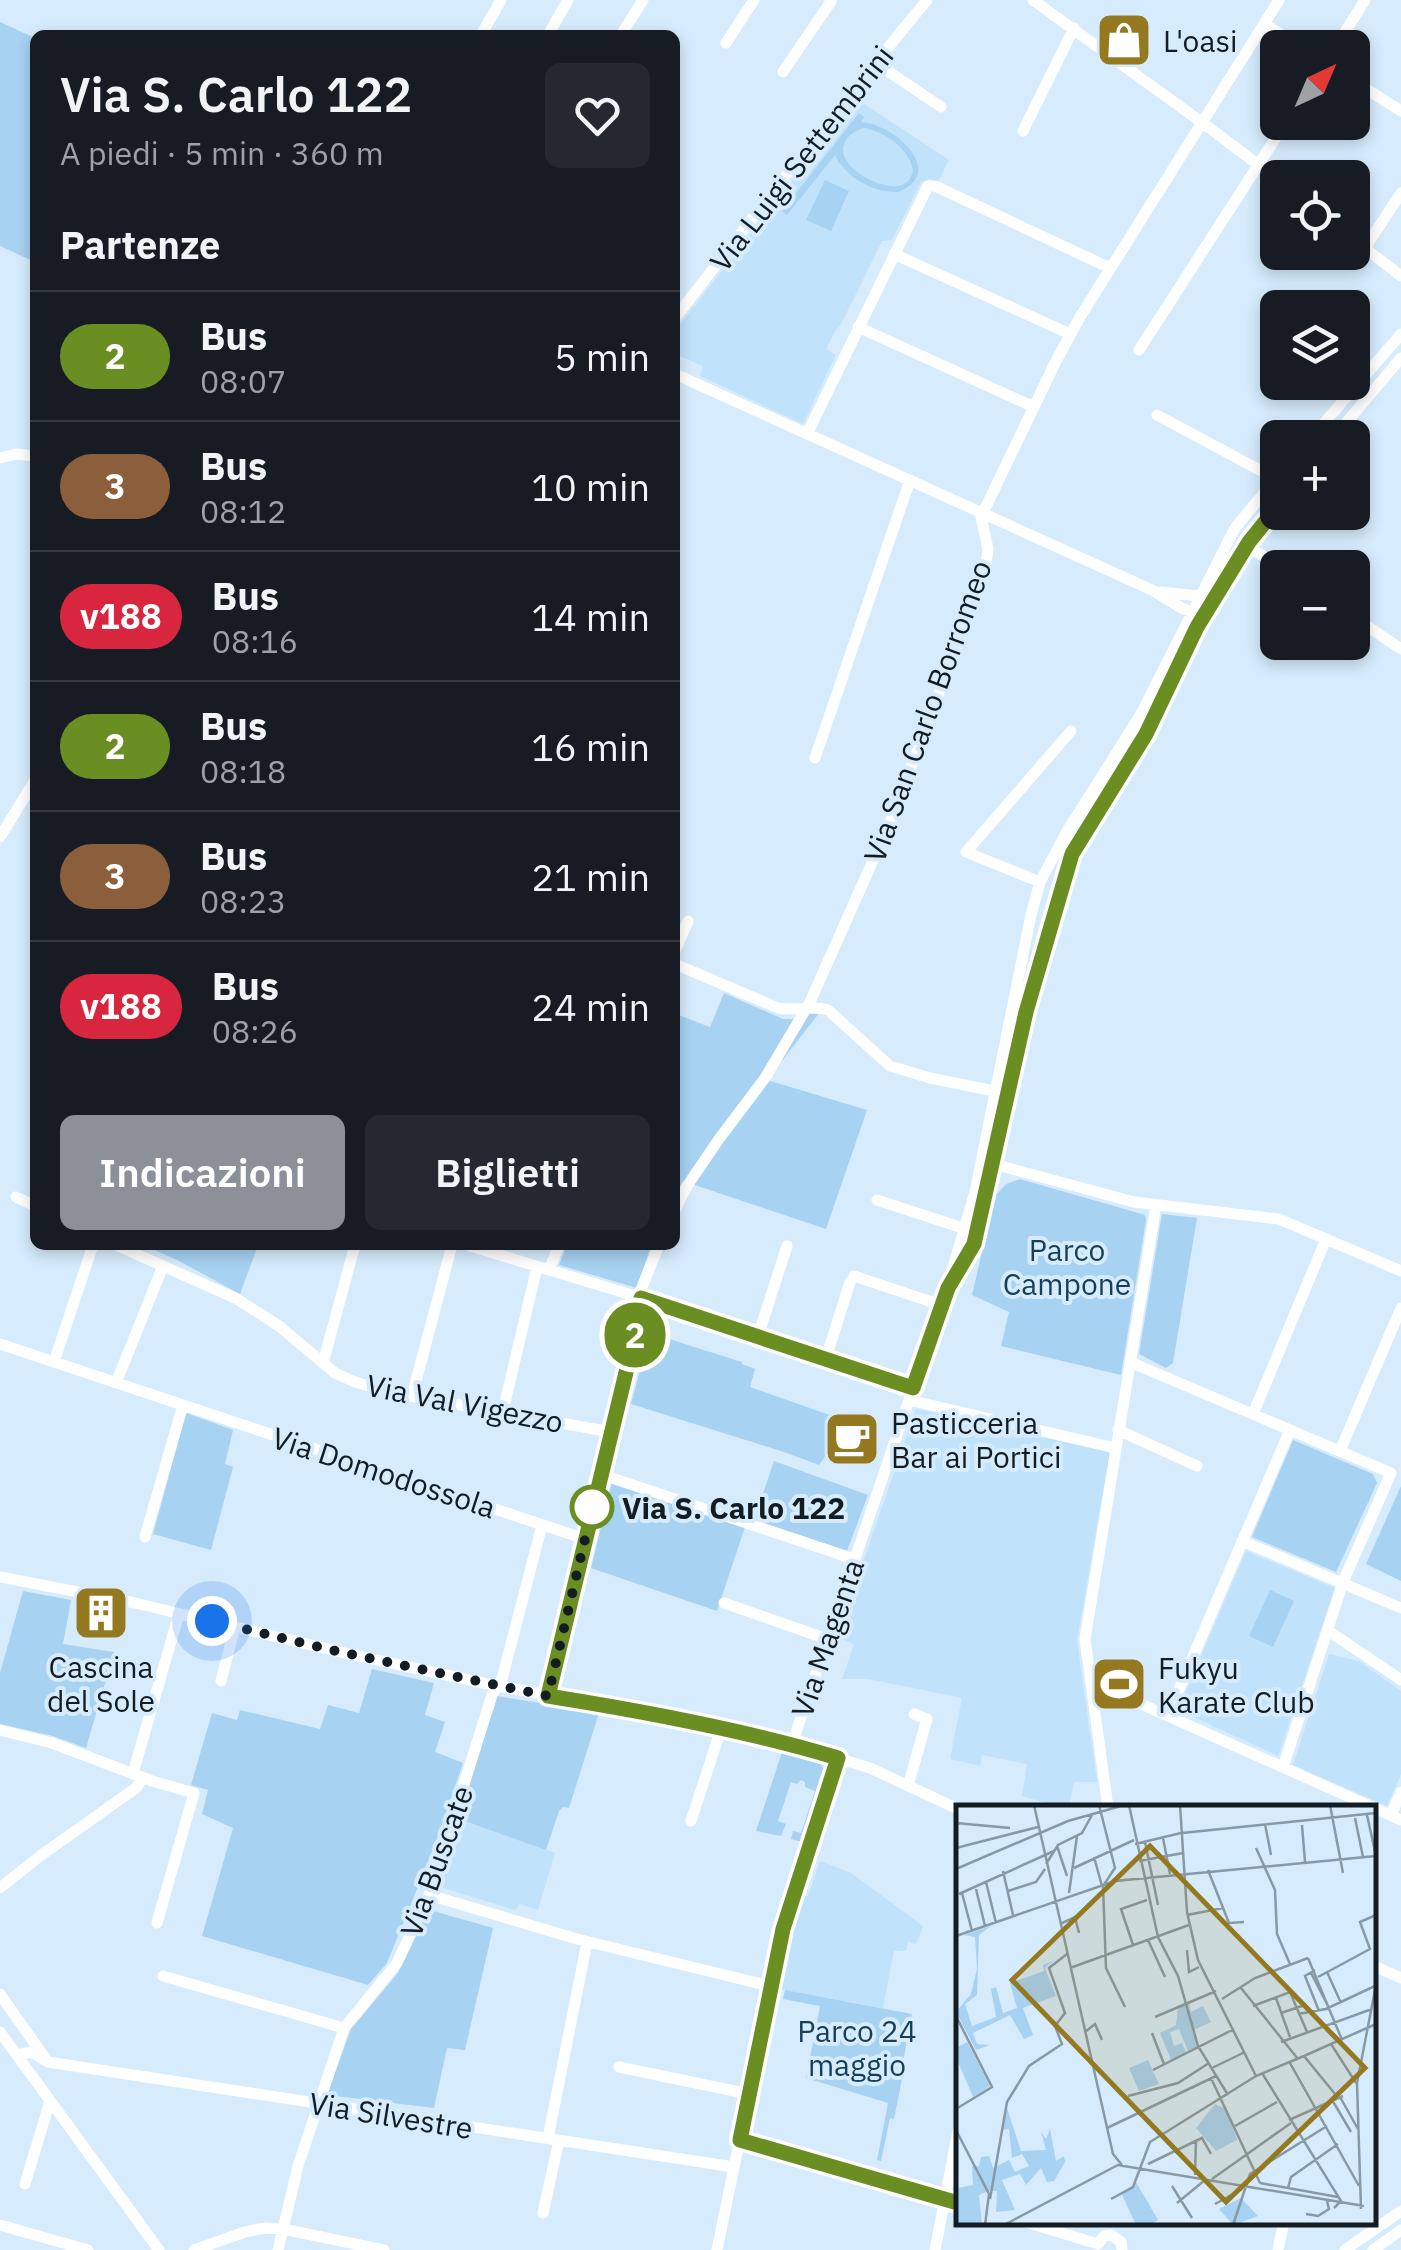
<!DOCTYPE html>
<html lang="it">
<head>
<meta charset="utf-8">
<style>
  :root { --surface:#171b24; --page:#242831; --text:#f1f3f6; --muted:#9ea1a6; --line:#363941; --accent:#8c9099 }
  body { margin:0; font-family:"IBM Plex Sans",sans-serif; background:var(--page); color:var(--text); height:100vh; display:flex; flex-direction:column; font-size:38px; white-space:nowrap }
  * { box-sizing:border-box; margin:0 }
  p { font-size:32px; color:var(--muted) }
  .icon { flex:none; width:55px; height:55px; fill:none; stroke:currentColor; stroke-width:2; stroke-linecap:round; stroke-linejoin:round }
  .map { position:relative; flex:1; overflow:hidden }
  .sheet { position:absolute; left:30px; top:30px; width:650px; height:1220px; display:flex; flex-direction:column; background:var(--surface); border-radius:15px; box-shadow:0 5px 15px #0003 }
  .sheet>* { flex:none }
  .badge { padding:0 20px; border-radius:32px; font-size:35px; line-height:65px }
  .needle { width:65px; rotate:44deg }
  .buttons { position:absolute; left:1260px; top:30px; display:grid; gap:20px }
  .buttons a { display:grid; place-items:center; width:110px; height:110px; border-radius:15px; background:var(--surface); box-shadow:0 5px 15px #0003; font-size:50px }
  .you { position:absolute; width:50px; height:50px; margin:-25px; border:8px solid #fff; border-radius:50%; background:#1a73e8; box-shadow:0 0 0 15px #1a73e833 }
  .map>.badge { position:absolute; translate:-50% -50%; box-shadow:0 0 0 5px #fff }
  h2 { padding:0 30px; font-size:38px; line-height:90px }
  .round { display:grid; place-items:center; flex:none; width:105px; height:105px; border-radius:15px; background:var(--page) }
  .overview { display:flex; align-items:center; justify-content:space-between; height:170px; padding:0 30px }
  h1 { font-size:48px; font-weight:600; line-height:75px }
  .button { display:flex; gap:20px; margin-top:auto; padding:20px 30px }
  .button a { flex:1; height:115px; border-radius:15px; background:var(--accent); color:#fff; font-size:40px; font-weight:600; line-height:115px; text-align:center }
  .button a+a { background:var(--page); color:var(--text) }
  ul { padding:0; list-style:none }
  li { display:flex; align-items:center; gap:30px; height:130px; padding:0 30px; border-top:2px solid var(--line) }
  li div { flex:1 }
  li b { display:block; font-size:38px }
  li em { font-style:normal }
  li .badge { min-width:110px; font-weight:700; text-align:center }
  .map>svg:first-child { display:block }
  .built { fill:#c1e2fb }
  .green { fill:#a7d2f2; fill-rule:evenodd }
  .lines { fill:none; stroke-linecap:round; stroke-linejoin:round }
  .minor { stroke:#fff; stroke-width:11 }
  .line-casing { stroke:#fff; stroke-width:22 }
  .line { stroke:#6b8e23; stroke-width:15 }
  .walk { stroke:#131c23; stroke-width:10; stroke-dasharray:0 18 }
  .stop-dot { fill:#fff; stroke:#6b8e23; stroke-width:5 }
  .labels { text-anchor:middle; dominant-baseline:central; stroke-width:8; stroke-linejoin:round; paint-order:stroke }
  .poi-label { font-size:30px; fill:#131c23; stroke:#d6ecfc; text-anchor:start }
  .street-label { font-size:30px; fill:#131c23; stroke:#d6ecfc }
  .park-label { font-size:30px; fill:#173f59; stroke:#d6ecfc }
  .stop-label { font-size:30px; font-weight:bold; fill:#131c23; stroke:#d6ecfc; text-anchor:start }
  .inset-road { fill:none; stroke:#8899a5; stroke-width:2.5 }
  .view { fill:#957921; fill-opacity:0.15; stroke:#957921; stroke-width:5 }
  .inset-edge { fill:none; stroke:#131c23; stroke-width:5 }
</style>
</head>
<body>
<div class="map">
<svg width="1401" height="2250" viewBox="0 0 1401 2250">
  <rect width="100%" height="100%" fill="#d6ecfc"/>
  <path class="built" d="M863,103L949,160L938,182L929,179L921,182L892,240L882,241L840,326L836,330L826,349L836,355L803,424L700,376L703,366L675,354V331L799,172L806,177Z
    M916,1409L1110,1452L1077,1640L1097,1782H1074L1069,1807H1059L1022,1796L1027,1764L982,1755L980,1766L950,1759L962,1698L868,1679H842L854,1644L837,1637Z
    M1246,1551L1335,1588L1278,1756L1178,1710Z
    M1329,1654L1359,1661L1401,1691V1774L1387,1806L1293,1765Z
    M459,1819L555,1853L538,1910L520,1904L515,1910L440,1887L438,1882Z
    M820,1861L851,1873L923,1926L916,1944L908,1942L906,1951H894L883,2008L778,1989L790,1933L801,1895L808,1896Z"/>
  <path class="green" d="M0,22L35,38V262L0,246Z
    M859,113L864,117L861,122C892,123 949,172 898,192C873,193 845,177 835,155L787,215L782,211ZM865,128C886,132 911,150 913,172C910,178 909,182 902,185C885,193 832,166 845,142C850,133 856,130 865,128Z
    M825,180L849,191L831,231L806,220Z
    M724,993L783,1019C796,1021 807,1013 820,1012L767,1080L867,1110L826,1229L683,1181L675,1196V1017L676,1014L710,1027Z
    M1020,1179L1145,1215L1146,1220L1121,1375L1001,1346L1009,1312L972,1295L995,1196L1006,1184Z
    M1162,1214L1197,1218L1173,1363L1166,1368L1139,1354Z
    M143,1245H258L240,1294L179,1261Z
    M567,1245H651L637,1288L559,1265Z
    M650,1333L742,1362V1364L755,1369L750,1387L841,1419L830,1450L819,1465L781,1451L631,1404Z
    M186,1413L233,1430L225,1464L233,1467L211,1550L153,1534Z
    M1293,1440L1373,1474L1377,1483L1336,1572L1252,1537Z
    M774,1461L868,1495L847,1551L754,1520Z
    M612,1482L745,1527L717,1611L591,1568Z
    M1401,1486V1581L1366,1564Z
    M1270,1590L1294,1601L1273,1647L1249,1636Z
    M23,1591L71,1600L63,1644L114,1652L86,1748L53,1736L0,1724V1673Z
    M372,1669L434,1683L425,1715L445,1722L435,1752L463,1763L436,1842L387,1963L368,1985L202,1936L233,1828L202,1814L208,1790L191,1785L212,1713L237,1720L240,1710L320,1729L328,1705L359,1713Z
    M497,1696L599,1713L569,1808L563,1807L559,1811L546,1850L459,1819Z
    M783,1749L817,1758L826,1773L805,1840L802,1842L791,1839L793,1831L801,1833L815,1791L805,1787V1782L801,1780L797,1784L791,1782L778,1821L786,1824L781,1836L756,1831Z
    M426,1909L493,1928L465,2050L447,2048L434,2108L327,2095L351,2029L398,1973Z
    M785,1990L912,2014L901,2073L903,2074L894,2119L890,2118L881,2161L877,2160L888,2103L806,2078L820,2006L783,1999Z"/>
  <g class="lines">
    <path class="minor" d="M1033,0L1211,129L1278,180
      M1265,24L1303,48
      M481,35L501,0
      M548,35L568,0
      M621,35L643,0
      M726,43L754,0
      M1335,48L1365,0
      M876,63L941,107
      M783,72L832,0
      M1352,80L1401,111
      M1023,131L1074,28
      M1352,238L1401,276
      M1365,248L1401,193
      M894,254L1070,334
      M675,318L836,111L927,0
      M858,327L1034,407
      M1139,350L1286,122
      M675,374L1152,590L1183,609L1198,613
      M1157,415L1278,480
      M807,434L928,186H935L1110,268
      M1311,438L1401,334
      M1333,438L1401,358
      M0,458L16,454L35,456
      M1247,545L1280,568
      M1161,592L1207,597
      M1352,616L1401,649
      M815,758L910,480
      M0,837L35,780
      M1040,882L966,852L1071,731
      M675,951L688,921
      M675,964L778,1008C795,1011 811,1005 828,1010L890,1066L930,1078L1004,1093
      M986,1162L1134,1202L1279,1219L1401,1271
      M16,1197L35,1206
      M877,1200L972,1231
      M675,1210L687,1186L719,1139L765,1078L810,1002L891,820L985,572L988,549L981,517L1056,361L1080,317L1279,0
      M116,1245L237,1299L279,1326L335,1373L355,1382L393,1393L611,1432
      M467,1245L655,1302L913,1388
      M549,1270L559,1245
      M854,1276L941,1305
      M955,1276L969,1255L977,1233L1025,1017L1072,854L1146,734L1197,627L1249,542L1278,505
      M758,1336L787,1246
      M0,1344L585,1539
      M826,1358L850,1282
      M54,1362L93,1245
      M1130,1362L1391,1473L1343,1582L1283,1767
      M323,1363L355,1245
      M116,1383L163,1266
      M412,1396L452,1245
      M909,1400L1115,1448
      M503,1411L537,1267
      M1253,1414L1326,1239
      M1118,1430L1197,1466
      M1340,1451L1401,1308
      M600,1474L854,1559
      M145,1537L183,1405
      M1242,1541L1401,1608
      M0,1577L135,1603L340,1652L497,1686L605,1705L792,1744L870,1768L958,1809
      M724,1603L827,1639
      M1327,1630L1401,1680
      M221,1681L235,1627
      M1093,1687L1112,1691L1401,1820
      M548,1696L642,1306L640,1292L659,1245
      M1168,1715L1290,1430
      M0,1730L52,1743L152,1781L194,1793L157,1923
      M792,1744L947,1288L975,1192L1031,915L1040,882L1066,833L1141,714L1235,528L1278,476
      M133,1773L179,1614
      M908,1786L927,1719L914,1714
      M1108,1808L1085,1639L1156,1205
      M1391,1815L1401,1792
      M691,1821L721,1729
      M0,1888L40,1856L136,1788L143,1778
      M429,1895L577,1939L770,1986
      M1374,1966L1401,1978
      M163,1976L344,2028
      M0,1994L45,2058
      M0,2032L159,2250
      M17,2055L31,2052L48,2062L734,2167
      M619,2067L749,2094
      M548,2138L587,1942
      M740,2139L958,2203
      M25,2184L50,2101
      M543,2213L559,2140
      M1026,2222L1098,2244
      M0,2225L88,2250
      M1098,2244L1104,2236L1111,2235L1121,2242L1122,2250
      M194,2250L245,2232L265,2228L283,2229L384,2250
      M278,2250L298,2166L344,2028L397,1963L429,1895L492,1695L502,1679L542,1525
      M717,2250L783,1929L838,1758
      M935,2250L958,2131
      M1278,2250L1284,2222
      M1345,2250L1401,2211
      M1373,2250L1401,2230"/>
  </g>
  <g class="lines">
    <g class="line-casing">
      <path id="line" d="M958,2203L740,2140L783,1929L838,1758C746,1730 642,1711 548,1696L642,1306L641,1298L913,1388L948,1288L974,1244L1026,1012L1072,854L1146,734L1197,627L1249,542L1278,506"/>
    </g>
    <use href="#line" class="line"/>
    <path class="walk" d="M212,1621L340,1652L548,1696L594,1501L592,1507"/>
  </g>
  <defs>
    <g id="shop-square" transform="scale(2.875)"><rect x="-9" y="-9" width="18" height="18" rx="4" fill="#957921" stroke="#d6ecfc"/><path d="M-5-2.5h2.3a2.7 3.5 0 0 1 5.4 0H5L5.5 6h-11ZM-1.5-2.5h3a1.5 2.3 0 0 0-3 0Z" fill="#fff"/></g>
    <g id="cafe-square" transform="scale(2.875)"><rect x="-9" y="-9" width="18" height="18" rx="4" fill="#957921" stroke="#d6ecfc"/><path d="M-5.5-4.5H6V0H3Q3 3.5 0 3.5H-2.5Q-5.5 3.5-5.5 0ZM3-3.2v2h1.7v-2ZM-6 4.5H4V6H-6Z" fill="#fff"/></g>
    <g id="building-square" transform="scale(2.875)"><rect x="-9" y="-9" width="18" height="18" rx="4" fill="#957921" stroke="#d6ecfc"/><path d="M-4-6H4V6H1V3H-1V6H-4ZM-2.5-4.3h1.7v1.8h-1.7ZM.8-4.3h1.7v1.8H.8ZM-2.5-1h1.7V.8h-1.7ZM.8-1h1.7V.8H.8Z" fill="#fff"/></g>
    <g id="stadium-square" transform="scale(2.875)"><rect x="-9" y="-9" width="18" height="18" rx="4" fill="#957921" stroke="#d6ecfc"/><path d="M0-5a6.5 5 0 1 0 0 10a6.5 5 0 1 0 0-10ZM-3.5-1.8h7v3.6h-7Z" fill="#fff"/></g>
  </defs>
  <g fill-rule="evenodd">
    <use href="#shop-square" x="1124" y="40"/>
    <use href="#cafe-square" x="852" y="1439"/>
    <use href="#building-square" x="101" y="1613"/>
    <use href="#stadium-square" x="1119" y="1684"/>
  </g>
  <circle class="stop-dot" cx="592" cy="1507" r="20"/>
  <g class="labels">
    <g class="poi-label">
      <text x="1163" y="40">L'oasi</text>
      <text x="891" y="1422">Pasticceria<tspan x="891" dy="34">Bar ai Portici</tspan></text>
      <text x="101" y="1666" text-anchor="middle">Cascina<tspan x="101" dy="34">del Sole</tspan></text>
      <text x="1158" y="1667">Fukyu<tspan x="1158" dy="34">Karate Club</tspan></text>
    </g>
    <g class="street-label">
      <text transform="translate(801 158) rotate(-52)">Via Luigi Settembrini</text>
      <text transform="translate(927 711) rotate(-70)">Via San Carlo Borromeo</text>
      <text transform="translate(465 1403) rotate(11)">Via Val Vigezzo</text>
      <text transform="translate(384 1472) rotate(18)">Via Domodossola</text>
      <text transform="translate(827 1638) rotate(-71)">Via Magenta</text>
      <text transform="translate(436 1861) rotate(-70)">Via Buscate</text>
      <text transform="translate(391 2115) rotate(9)">Via Silvestre</text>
    </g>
    <g class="park-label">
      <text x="1067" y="1249">Parco<tspan x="1067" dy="34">Campone</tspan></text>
      <text x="857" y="2030">Parco 24<tspan x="857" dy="34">maggio</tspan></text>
    </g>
    <g class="stop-label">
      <text x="622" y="1507">Via S. Carlo 122</text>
    </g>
  </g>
  <g transform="translate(956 1805)">
    <rect width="420" height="420" fill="#d6ecfc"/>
    <path d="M35,121L23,130L21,190L9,199L16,221L40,212L35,184L40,182L47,208L61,203L54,178L88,166L87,160L96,156L89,163L100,191L67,203L77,230L68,234L54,210L17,228L21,239L34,240L20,245L0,207L15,189L21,164L19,132L8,130ZM233,196L235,207L247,201L255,217L236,226L242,241L232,246L223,224L214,227L218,241L226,238L230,247L215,255L204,228L220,220L222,203ZM11,237L34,281L17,292L0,252V243ZM192,255L203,279L183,286L173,263ZM259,299L270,304L281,335L260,346L240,323ZM50,300L65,346L90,345L85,327L90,334L94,324L100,356L108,351L109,357L98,376L91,377L85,363L70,380L64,369L46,375L59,405L40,407L41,386H33L23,390L26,420H0V372L2,383L17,380L16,361H23L25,352L33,351L37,363L53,355L59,367L73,361L66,349L56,353L53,324L47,325ZM180,377L202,415L193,420H180L166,390ZM285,393L302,411L277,420L263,404Z" fill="#a7d2f2"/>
    <path class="inset-road" d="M78,0L157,349L166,360M143,0L159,63L147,81L150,163L169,202M173,0L202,132L222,171L242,241L272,290M224,0L231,107L242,155L300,271M374,0L387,68M411,10L420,51M399,13L407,52M0,18L54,23M309,19L315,50M346,20L349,57M226,28L420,8M207,33L214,69M189,37L202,100M179,39L225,28M101,41L111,71M0,43L82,22M300,43L319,85L321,129L334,159M138,52L146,81M183,56L227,48M90,59L102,40L126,28L136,10M118,63L178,35M0,64L112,16L165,1L203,0M252,65L273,118L288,117M47,66L57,110M30,77L40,118M20,84L29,121M52,86L80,77L89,64M6,88L16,126M113,88L121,31M3,89L98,46M231,110L267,103M104,119L119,112L123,128M0,131L159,76L420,51M192,135L209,172M177,140L165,104L191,95M231,145L233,167L243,162M352,153L386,235M114,163L233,120M359,165L349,171L363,206M371,167L385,198M355,168L371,199M362,172L414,144L404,117L420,110M285,183L342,254M320,193L334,232M266,194L299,173L352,153M297,201L334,187L351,227M325,208L349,200L354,207M342,209L370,204L419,181M0,211L36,282L0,304M199,212L260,186M129,227L139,219L146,235M196,228L208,259M325,237L416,204M375,239L400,278M348,251L420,219M348,251L379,289M334,258L403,381M256,263L289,247M197,265L278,224M306,268L385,396L378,403M255,273L304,378M172,291L222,278L253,258M384,292L402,324M375,293L395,327M333,315L387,291M279,321L321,297M151,323L260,271M0,325L33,389L29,420M192,359L246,333L255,349M239,370L240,336M256,374L335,318M304,378L382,392M216,381L236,413M332,383L335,372L382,339M34,394L51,297L73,261L106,239L99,221L109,208L93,163L111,149M155,394L177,382L194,337L300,271L348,251M221,398L249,375M259,399L286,384M405,404L401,278L420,180M350,409L362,411L373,404L371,396M48,420L162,360L408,401M277,420L294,369L371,321"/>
    <path class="view" d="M194,41L409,263L270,397L56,175Z"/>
    <rect width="420" height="420" class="inset-edge"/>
  </g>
</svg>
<div class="buttons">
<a><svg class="needle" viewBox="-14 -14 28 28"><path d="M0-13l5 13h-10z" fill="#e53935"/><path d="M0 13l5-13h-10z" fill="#9ea1a6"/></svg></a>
<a><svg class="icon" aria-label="locate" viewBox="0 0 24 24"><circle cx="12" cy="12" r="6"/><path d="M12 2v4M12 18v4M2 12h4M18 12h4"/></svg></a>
<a><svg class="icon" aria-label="layers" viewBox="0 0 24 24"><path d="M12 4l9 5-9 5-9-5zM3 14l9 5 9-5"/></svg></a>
<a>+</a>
<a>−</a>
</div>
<div class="you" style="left:212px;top:1621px"></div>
<b class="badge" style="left:635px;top:1335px;background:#6b8e23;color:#fff">2</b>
<section class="sheet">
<div class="overview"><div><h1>Via S. Carlo 122</h1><p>A piedi · 5 min · 360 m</p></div><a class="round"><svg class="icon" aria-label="heart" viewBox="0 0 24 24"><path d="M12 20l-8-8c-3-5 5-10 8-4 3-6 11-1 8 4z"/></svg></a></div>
<h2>Partenze</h2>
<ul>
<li><span class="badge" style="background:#6b8e23;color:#fff">2</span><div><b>Bus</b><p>08:07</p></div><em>5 min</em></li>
<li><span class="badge" style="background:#8b5e3c;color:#fff">3</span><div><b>Bus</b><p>08:12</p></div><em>10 min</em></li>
<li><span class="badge" style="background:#d7263d;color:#fff">v188</span><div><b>Bus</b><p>08:16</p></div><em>14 min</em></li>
<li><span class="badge" style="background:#6b8e23;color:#fff">2</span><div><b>Bus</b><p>08:18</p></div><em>16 min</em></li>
<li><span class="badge" style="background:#8b5e3c;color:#fff">3</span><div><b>Bus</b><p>08:23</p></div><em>21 min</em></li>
<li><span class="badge" style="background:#d7263d;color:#fff">v188</span><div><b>Bus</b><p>08:26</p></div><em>24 min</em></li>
</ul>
<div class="button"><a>Indicazioni</a><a>Biglietti</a></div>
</section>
</div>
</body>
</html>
